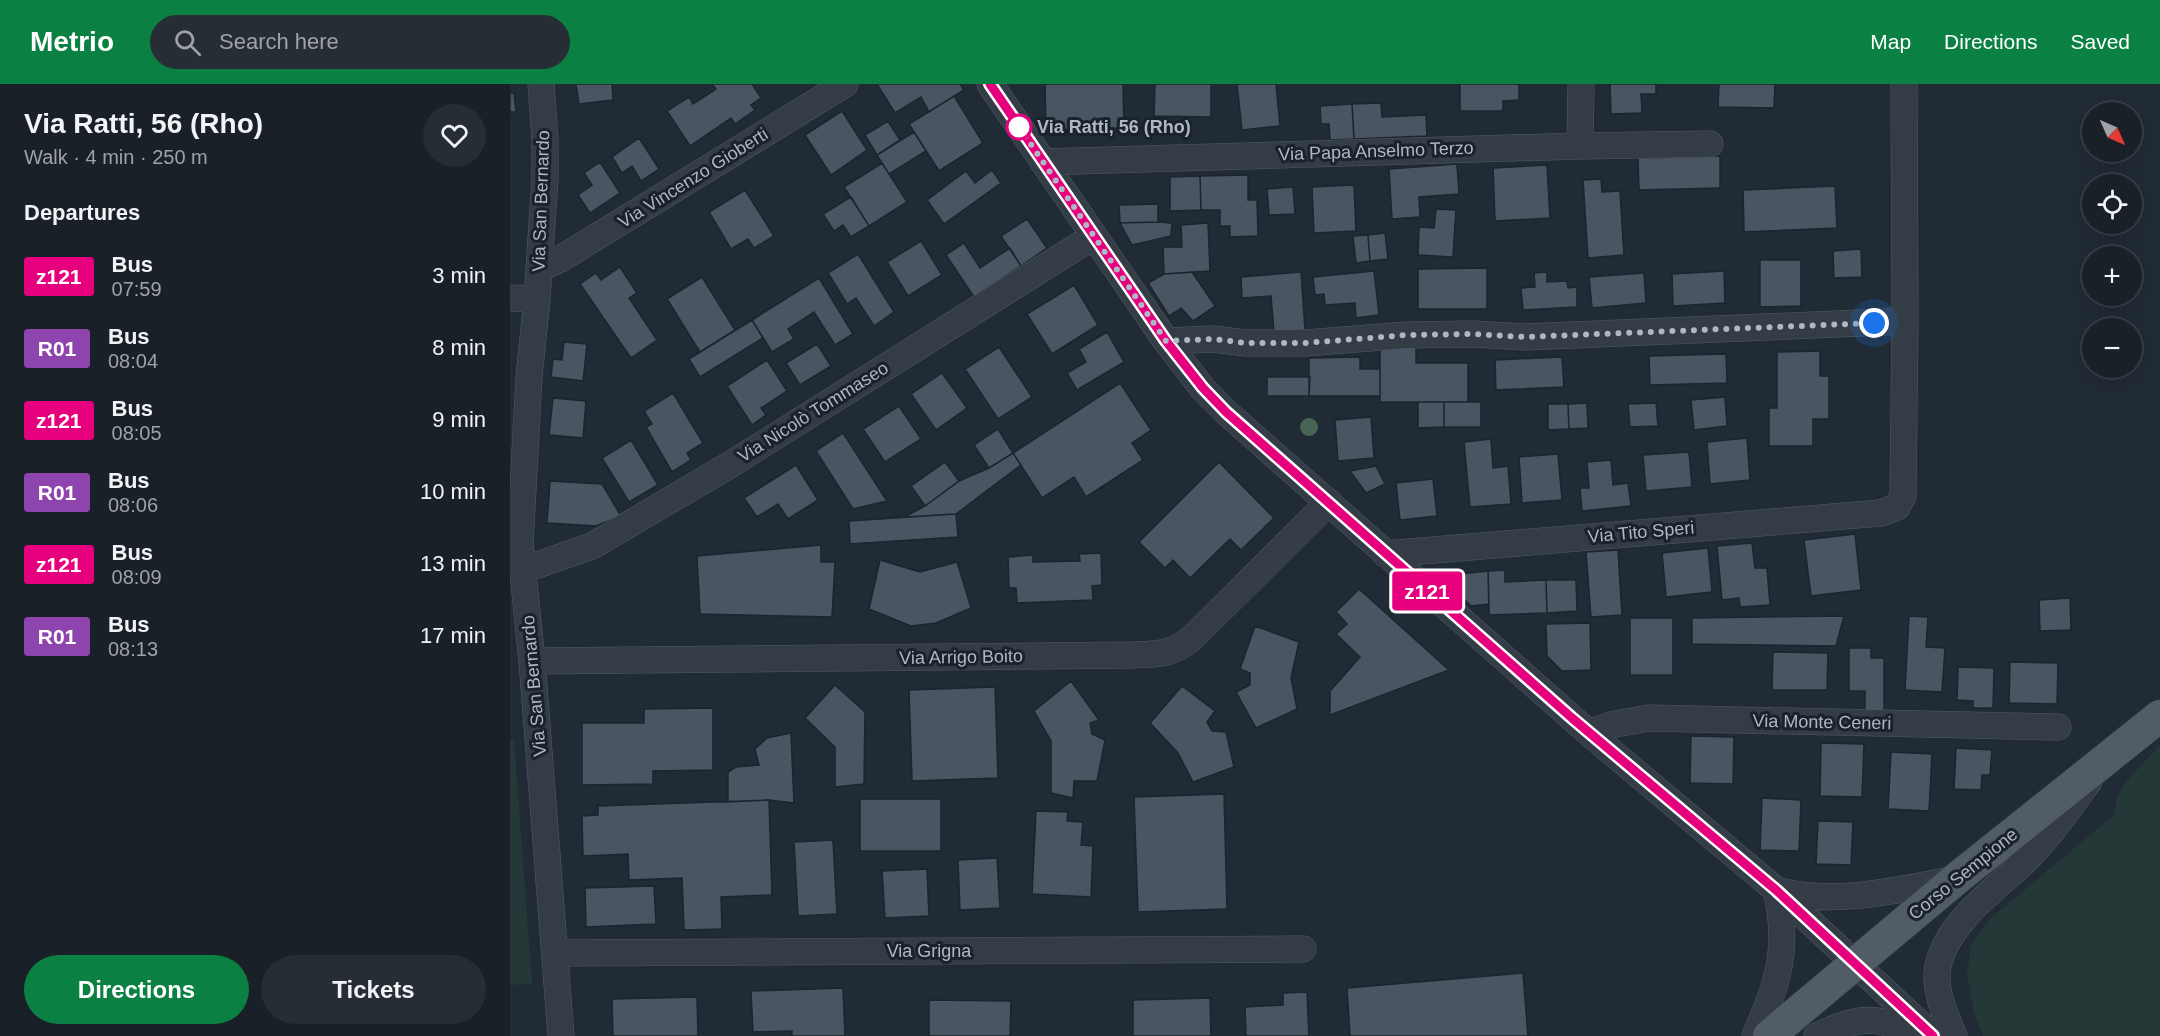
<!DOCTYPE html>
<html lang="en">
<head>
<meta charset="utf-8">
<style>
  :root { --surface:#192028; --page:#262d34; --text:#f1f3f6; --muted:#9fa3a8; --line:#373e45; --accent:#0b8043 }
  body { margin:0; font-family:Helvetica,sans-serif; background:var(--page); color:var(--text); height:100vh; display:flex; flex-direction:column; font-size:22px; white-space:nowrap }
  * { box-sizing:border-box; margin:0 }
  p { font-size:20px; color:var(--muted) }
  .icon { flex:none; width:33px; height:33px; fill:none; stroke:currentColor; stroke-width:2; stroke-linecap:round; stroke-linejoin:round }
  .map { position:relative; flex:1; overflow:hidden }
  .side { display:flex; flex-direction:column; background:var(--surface); width:510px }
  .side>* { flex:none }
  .badge { padding:0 12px; border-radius:4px; font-size:21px; line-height:39px }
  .needle { width:39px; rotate:135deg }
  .tools { position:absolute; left:1572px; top:18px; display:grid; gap:12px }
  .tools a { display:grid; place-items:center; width:60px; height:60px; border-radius:50%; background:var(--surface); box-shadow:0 6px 24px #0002,0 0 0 2px var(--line); font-size:30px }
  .you { position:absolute; width:30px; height:30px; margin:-15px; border:4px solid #fff; border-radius:50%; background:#1a73e8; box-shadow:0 0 0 9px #1a73e833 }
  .map>.badge { position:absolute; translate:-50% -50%; box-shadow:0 0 0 3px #fff }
  h2 { padding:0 24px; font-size:22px; line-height:54px }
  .round { display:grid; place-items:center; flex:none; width:63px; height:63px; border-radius:32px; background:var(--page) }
  .overview { display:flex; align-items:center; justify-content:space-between; height:102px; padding:0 24px }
  h1 { font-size:28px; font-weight:700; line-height:45px }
  .action { display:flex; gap:12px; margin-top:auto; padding:12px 24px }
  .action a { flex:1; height:69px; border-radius:36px; background:var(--accent); color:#fff; font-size:24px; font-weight:700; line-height:69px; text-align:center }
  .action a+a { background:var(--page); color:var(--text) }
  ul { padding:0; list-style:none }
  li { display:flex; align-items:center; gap:18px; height:72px; padding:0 24px }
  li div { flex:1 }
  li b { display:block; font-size:22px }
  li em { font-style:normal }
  li .badge { min-width:66px; font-weight:700; text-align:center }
  header { display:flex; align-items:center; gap:36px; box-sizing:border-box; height:84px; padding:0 30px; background:var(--accent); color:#fff }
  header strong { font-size:28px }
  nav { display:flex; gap:33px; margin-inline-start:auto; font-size:21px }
  .search { width:420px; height:54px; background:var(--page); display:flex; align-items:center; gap:15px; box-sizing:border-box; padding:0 21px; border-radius:33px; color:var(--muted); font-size:22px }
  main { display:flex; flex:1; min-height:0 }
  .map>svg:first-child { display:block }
  .green { fill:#243838 }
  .building { fill:#495562; stroke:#1c242d; stroke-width:1.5 }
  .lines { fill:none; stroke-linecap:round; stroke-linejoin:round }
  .minor-casing { stroke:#515b64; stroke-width:27 }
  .major-casing { stroke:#3d4650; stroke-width:33 }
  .minor { stroke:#343d46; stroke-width:26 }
  .major { stroke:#525c67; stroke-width:32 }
  .tree { fill:#486455 }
  .line-casing { stroke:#fff; stroke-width:14 }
  .line { stroke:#e6007e; stroke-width:9 }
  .walk { stroke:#aeb8c3; stroke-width:6; stroke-dasharray:0 10.8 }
  .stop-dot { fill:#fff; stroke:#e6007e; stroke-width:3 }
  .labels { text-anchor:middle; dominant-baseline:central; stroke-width:6; stroke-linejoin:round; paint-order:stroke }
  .stop-label { font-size:18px; font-weight:bold; fill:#aeb8c3; stroke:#1a222b; text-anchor:start }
  .street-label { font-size:18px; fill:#aeb8c3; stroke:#1a222b }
</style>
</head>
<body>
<header>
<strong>Metrio</strong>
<div class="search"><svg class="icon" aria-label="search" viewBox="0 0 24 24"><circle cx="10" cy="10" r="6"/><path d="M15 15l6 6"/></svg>Search here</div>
<nav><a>Map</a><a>Directions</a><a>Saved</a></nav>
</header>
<main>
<section class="side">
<div class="overview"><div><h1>Via Ratti, 56 (Rho)</h1><p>Walk · 4 min · 250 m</p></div><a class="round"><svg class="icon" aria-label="heart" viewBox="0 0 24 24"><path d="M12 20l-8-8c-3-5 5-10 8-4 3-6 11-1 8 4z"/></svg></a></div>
<h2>Departures</h2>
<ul>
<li><span class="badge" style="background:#e6007e;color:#fff">z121</span><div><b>Bus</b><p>07:59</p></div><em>3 min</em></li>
<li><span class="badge" style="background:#8e44ad;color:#fff">R01</span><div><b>Bus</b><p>08:04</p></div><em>8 min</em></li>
<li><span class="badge" style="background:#e6007e;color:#fff">z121</span><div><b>Bus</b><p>08:05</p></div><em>9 min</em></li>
<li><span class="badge" style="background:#8e44ad;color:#fff">R01</span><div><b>Bus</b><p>08:06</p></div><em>10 min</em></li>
<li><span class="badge" style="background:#e6007e;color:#fff">z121</span><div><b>Bus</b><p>08:09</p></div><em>13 min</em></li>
<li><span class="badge" style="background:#8e44ad;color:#fff">R01</span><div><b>Bus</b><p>08:13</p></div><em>17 min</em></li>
</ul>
<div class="action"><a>Directions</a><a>Tickets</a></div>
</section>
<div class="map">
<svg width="1650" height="952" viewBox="0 0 1650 952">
  <rect width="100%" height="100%" fill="#212b36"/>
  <path class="green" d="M0,656H4L22,900L0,901Z
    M1650,661V952H1473L1464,928L1457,890L1461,862L1480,835L1604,731L1607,712L1620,693Z"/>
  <path class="building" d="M66,0H102L103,16L69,20Z
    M202,0H242L251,14L241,21L245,26L225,40L221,34L180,62L157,27L179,13L183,20L206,5Z
    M367,0H450L454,6L419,28L411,13L385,29Z
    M535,0H613L614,44L536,46Z
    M645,0H701V33L644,32Z
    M727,0H766L770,42L732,46Z
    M950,0H1009V16L993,17V27H950Z
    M1100,0H1146V10H1131L1132,29L1101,30Z
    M1209,0H1265L1264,24L1208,23Z
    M0,9H4L6,28H0Z
    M444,12L473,59L429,87L399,40Z
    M871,19L872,33L916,31L917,52L844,55L842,20Z
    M842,20L844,55L820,56L819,40H811L810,22Z
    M332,27L357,66L321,91L295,51Z
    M378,37L390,56L367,71L355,51Z
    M404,48L416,67L379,90L367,71Z
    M129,54L149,85L131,97L122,82L112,89L102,73Z
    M1210,72V104L1129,106L1128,74Z
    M90,78L110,109L80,129L68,111L82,101L74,89Z
    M372,79L397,118L359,142L334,103Z
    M947,80L949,110L909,113L910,133L882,135L879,85Z
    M1037,81L1040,134L985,137L983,84Z
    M482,86L491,99L434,140L417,116L456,87L465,99Z
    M738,91V116H747L748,152L720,153V142H710V126H691L690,92Z
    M690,92L691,126L660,127V93Z
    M1091,95L1092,108L1110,107L1114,171L1078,174L1073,96Z
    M844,101L846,147L804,149L802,103Z
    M1325,102L1327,144L1234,148L1233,106Z
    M783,103L785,130L759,131L757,105Z
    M235,106L264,152L244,164L238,155L221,165L199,128Z
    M341,113L359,142L341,153L333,141L324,147L313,130Z
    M648,120V138L610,139L609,121Z
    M926,125L946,126L943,173L908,171L909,143L924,144Z
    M517,135L537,164L511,182L491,152Z
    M648,138L662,139L661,152L622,161L610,139Z
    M698,139L700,187L654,190L653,163H672L671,141Z
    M875,149L878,175L860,177L858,151Z
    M858,151L860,177L846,179L843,152Z
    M411,157L432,191L398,212L377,178Z
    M454,159L470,184L500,164L511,182L464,213L436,171Z
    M1351,165L1352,193L1324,194L1323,167Z
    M348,170L384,228L364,242L346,214L337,220L318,189Z
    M1250,176H1291V222L1250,223Z
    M110,183L127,209L119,214L147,256L121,274L70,200L86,189L91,196Z
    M977,184V225H908V185Z
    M864,187L869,231L846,234L845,219L815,221L814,210L805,211L803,193Z
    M1214,187L1215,219L1163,222L1162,190Z
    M682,188L705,222L683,237L671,224L659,232L638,199L654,190Z
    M791,188L795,246L764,248L761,212L732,214L731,193Z
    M1037,188V198L1057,197L1058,204L1067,203V223L1013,226L1011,204L1025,203L1024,189Z
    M1134,189L1136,219L1082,224L1079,193Z
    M192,193L225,246L190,268L157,215Z
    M309,194L343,250L325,261L304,228L278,245L284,255L262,268L242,236Z
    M564,201L588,241L542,270L517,230Z
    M242,236L253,254L190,293L179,275Z
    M597,248L614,278L567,306L557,289L576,278L569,265Z
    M54,258L77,260L73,297L41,293L43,275L52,276Z
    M307,260L321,282L290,301L276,279Z
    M489,263L522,313L488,335L455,285Z
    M870,263H906V279H958V318H870Z
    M1310,267V292H1319V335H1303V362H1259V324H1267V268Z
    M1216,270L1217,299L1140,301L1139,272Z
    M850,273V285H870V312H799V274Z
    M1052,273L1054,303L986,306L985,276Z
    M257,276L277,307L251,324L256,331L242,341L217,302Z
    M432,289L457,324L426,346L401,310Z
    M757,293H800L799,312H757Z
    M610,299L641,346L622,359L633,376L576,413L564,393L532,414L503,369Z
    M163,309L193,359L177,369L181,376L162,388L136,343L142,340L134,327Z
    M1215,313L1217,342L1184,346L1181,316Z
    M43,314L76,317L73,354L39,351Z
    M908,318H934V343L908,344Z
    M934,318H971V343H934Z
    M1077,319L1078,344L1059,345L1058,320Z
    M1146,319L1148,342L1120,343L1118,320Z
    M1038,320H1058L1059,345L1038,346Z
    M389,322L411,355L375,378L353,345Z
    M861,333L864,374L828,377L825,336Z
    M488,345L503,369L479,384L464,361Z
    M333,349L377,417L343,425L306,367Z
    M1237,354L1240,396L1200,400L1197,358Z
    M981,355L983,384L998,382L1001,420L960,423L954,358Z
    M121,356L148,401L119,418L92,374Z
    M1179,368L1182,403L1136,407L1133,371Z
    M503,369L511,381L446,430L394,433L415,422L449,397L479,384Z
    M1048,370L1052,416L1012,419L1009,373Z
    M1101,376L1103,401L1118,399L1121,422L1072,427L1070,404H1079L1077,378Z
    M435,378L449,397L415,422L401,402Z
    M709,378L764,434L731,466L720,455L680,494L663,476L655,484L629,458Z
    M286,381L308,416L278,435L268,420L247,433L234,414Z
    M866,382L875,400L856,409L840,387Z
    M923,395L927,432L890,436L886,399Z
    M40,397L92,400L111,432L86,442L37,439Z
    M446,430L448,453L340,460L339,437Z
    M1345,450L1351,506L1301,512L1294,456Z
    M1242,459L1245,484H1257L1260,521L1230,523L1229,514L1212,516L1207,462Z
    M311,461V478H325L322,533L190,530L187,472Z
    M1198,464L1202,508L1156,513L1152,469Z
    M1108,466L1112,531L1081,533L1076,468Z
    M591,469L592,501L582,502L583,516L507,519L506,504H499L498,473L523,471V478L570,477L569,470Z
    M370,476L410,488L447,478L461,524L426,539L401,542L359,525Z
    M995,486V498L1036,496L1037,529L979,531L978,487Z
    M978,487L979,520L961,522L931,492Z
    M1036,496H1066L1067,527L1037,529Z
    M849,505L939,586L820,631V607L850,573L826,550L837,540L826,528Z
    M1560,514L1561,546L1530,547L1529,516Z
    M1334,532L1326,562L1182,560V534Z
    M1399,532L1418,533L1416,563L1435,564L1432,608L1395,606Z
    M1120,534H1163V591H1120Z
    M1080,539L1081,586L1052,587L1037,572L1036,540Z
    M745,542L789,558L781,594L787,625L746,644L726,608L740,601V589L730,585Z
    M1339,564H1361V574H1374V628H1355V607H1339Z
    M1263,568L1318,569L1317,606H1262Z
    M1500,578L1548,579L1547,620L1499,619Z
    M1448,583L1484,584L1483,624H1463V617L1447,616Z
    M561,597L589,636L580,639L582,650L595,656L587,697H564L563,714L541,709V657L524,627Z
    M325,601L355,628L354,700L325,703V663L295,634Z
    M672,602L705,627L697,638L702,647L716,648L724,683L683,698L668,669L640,639Z
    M485,603L488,694L402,697L399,606Z
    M203,624V686L143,687V700L72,701V639H134V625Z
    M281,649L284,719L259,716L218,718V688L226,683L249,681L245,665L257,654Z
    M1181,652L1224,653L1223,700L1180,699Z
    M1311,659L1354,660L1352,713L1310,712Z
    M1446,664L1482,666L1480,691H1472L1471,706L1444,705Z
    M1381,668L1422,670L1419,727L1378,725Z
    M714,710L717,825L628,828L624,713Z
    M1252,714L1291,716L1289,767L1250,766Z
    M350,715H431V767H350Z
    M259,716L262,811L211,813L212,845L174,846L172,794L119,796L118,770L73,772L72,732L88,731V722Z
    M526,727L558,728L557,737L573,738L571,761L583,762L581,813L522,810Z
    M1308,737L1343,738L1341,781L1306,780Z
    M323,756L327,830L288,832L284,758Z
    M487,774L490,824L450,826L448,776Z
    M417,785L419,832L375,834L372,787Z
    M144,802L146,840L76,843L75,804Z
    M1013,889L1018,952H840L837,904Z
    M333,904L335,952H282V947L243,948L241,907Z
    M797,908L799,952H736L735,923L773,921V909Z
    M187,913L188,952H103L102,915Z
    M700,914L701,952H623V916Z
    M419,916L501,917L500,952H419Z"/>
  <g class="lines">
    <g class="minor-casing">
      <path id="minor" d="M31,0L35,56V95L27,215L19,293L10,460L22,577L51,952
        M480,0L656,257L693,305L716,328L1079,649L1266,806L1423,952
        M1070,62L1071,0
        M533,78L1070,62L1200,60
        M29,185L52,174L335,0
        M0,214L27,215
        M656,257L703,255L736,259H795L897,251L963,250L1015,253L1375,238L1395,236
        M875,470L1371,429L1387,423L1393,412L1395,236L1394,0
        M13,486L82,462L218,382L584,152
        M22,577L621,571C646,570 661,571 681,555L819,418
        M1079,649L1100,641L1139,634L1548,643
        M1266,806C1324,822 1388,806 1446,795
        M45,869L793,865
        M1245,952C1268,898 1280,865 1266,806
        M1307,952C1348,932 1368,930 1409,952
        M1444,952C1436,933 1426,911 1427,890C1431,840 1490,803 1522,770C1543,748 1561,722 1579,697"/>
    </g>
    <g class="major-casing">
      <path id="major" d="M1259,952L1446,795L1650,632"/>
    </g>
    <use href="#minor" class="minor"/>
    <use href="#major" class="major"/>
  </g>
  <circle class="tree" cx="799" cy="343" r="9"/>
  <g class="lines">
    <g class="line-casing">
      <path id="line" d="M480,0L656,257L693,304L716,328L1062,634L1266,806L1423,952"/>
    </g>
    <use href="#line" class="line"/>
    <path class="walk" d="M509,43L656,257L703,255L736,259H795L897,251L963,250L1015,253L1364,239"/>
  </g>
  <circle class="stop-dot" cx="509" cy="43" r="12"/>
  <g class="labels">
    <g class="stop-label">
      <text x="527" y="43">Via Ratti, 56 (Rho)</text>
    </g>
    <g class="street-label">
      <text transform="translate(866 67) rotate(-2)">Via Papa Anselmo Terzo</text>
      <text transform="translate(183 94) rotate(-32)">Via Vincenzo Gioberti</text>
      <text transform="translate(31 117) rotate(-88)">Via San Bernardo</text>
      <text transform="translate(303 328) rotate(-32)">Via Nicolò Tommaseo</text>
      <text transform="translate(1131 448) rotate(-5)">Via Tito Speri</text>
      <text transform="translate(451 573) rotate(-1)">Via Arrigo Boito</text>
      <text transform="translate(24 602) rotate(-95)">Via San Bernardo</text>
      <text transform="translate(1312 638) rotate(1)">Via Monte Ceneri</text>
      <text transform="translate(1453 790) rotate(-39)">Corso Sempione</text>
      <text x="419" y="867">Via Grigna</text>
    </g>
  </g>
</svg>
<div class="tools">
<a><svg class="needle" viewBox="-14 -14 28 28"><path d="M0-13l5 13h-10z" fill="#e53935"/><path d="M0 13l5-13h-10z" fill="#9fa3a8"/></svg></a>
<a><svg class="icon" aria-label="locate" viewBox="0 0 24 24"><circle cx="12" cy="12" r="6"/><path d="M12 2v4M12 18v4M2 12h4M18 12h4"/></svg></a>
<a>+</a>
<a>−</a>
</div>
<div class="you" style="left:1364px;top:239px"></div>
<b class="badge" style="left:917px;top:507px;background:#e6007e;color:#fff">z121</b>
</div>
</main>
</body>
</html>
